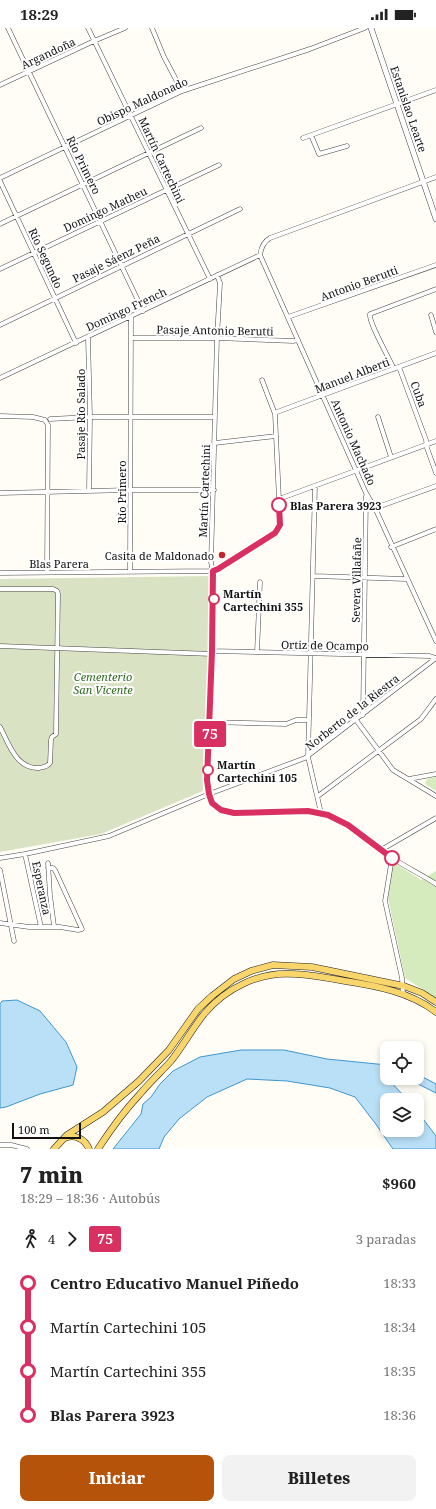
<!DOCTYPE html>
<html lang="es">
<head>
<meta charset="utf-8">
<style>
  :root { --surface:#fff; --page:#f2f2f2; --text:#222; --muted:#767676; --accent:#b45309 }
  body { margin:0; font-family:"Noto Serif",serif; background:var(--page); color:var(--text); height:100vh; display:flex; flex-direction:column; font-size:15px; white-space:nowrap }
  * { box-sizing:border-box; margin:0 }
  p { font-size:13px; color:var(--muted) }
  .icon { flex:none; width:22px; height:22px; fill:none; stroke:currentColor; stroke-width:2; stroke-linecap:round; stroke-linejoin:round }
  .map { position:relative; height:1121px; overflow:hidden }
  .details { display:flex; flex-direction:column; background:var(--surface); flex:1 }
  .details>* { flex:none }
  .badge { padding:0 8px; border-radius:3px; font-size:14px; line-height:26px }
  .tools { position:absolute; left:380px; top:1013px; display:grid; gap:8px }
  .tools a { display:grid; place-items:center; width:44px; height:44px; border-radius:8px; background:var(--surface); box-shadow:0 2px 6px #0003; font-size:20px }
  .scale { position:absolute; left:12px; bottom:10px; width:69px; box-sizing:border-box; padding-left:4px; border:2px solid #111; border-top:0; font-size:11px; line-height:14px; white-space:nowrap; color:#111; -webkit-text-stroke:3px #fff; paint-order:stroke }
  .map>.badge { position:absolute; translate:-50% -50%; box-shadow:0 0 0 2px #fff }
  .legs { display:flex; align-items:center; gap:6px; height:44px; padding:0 20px; font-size:13px }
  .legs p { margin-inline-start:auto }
  .summary { display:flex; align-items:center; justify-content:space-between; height:68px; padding:0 20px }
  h1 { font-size:22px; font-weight:800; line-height:30px }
  .button { display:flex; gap:8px; margin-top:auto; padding:8px 20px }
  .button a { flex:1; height:46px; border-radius:8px; background:var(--accent); color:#fff; font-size:16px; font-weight:800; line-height:46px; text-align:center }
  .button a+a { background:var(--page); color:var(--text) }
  ul { padding:0 20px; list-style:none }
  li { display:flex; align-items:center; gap:14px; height:44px; font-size:15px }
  li i { display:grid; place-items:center; width:6px; height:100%; margin:0 5px; background:currentColor }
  li i::after { content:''; width:10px; height:10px; margin:-5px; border:3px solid; border-radius:50%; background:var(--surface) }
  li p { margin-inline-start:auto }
  li:first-child i { background:linear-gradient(#0000 50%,currentColor 0) }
  li:last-child i { background:linear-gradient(currentColor 50%,#0000 0) }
  .status { display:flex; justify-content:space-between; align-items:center; height:28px; padding:0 20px; background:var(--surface); direction:ltr }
  .status svg { height:11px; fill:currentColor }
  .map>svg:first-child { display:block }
  .green { fill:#d5ebbd }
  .cemetery { fill:#d9e3c4 }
  .water { fill:#b9e0f7; stroke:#3f96cf }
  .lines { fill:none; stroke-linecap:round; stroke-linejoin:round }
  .minor-casing { stroke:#444; stroke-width:5 }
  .tertiary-casing { stroke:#444; stroke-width:6 }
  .primary-casing { stroke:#222; stroke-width:7 }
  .minor { stroke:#fff; stroke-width:4 }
  .tertiary { stroke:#fff; stroke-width:5 }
  .primary { stroke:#f9d66b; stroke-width:6 }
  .line-1-casing { stroke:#fff; stroke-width:9 }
  .line-1 { stroke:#d93062; stroke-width:6 }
  .stop-1-dot { fill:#fff; stroke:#d93062; stroke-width:2 }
  .poi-dot { fill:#c4262e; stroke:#fff; stroke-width:1.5 }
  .labels { text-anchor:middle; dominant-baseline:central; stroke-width:4; stroke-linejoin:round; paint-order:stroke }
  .street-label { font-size:11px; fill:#111; stroke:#fff }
  .stop-label { font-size:11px; font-weight:bold; fill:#111; stroke:#fff; text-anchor:start }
  .poi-label { font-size:11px; fill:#111; stroke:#fff; text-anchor:end }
  .park-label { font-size:11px; font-style:italic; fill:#2f6b1f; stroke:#fff }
</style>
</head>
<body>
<div class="status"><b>18:29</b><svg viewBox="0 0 49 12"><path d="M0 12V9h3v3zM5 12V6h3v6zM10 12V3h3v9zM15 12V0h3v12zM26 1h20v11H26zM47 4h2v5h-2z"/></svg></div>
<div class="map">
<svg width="436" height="1121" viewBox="0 0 436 1121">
  <rect width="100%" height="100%" fill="#fffdf5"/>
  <path class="green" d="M436,749V763L425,756L427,751Z
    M393,834L421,852L436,843V970L405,950L388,870Z"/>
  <path class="cemetery" d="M211,548L203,763L101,806L0,824V551Z"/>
  <path class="water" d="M17,972L40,983L66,1014L77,1039L73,1057L40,1066L6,1079L0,1080V976L2,973Z
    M241,1022H284L327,1031L387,1037V1044H381L408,1072H387V1102H417V1083L436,1108V1121H393L375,1095L355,1069L330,1060L287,1053L247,1051L207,1069L179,1091L164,1109L159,1121H113L141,1086L143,1076L151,1069L160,1056L173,1043L200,1029Z
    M417,1046L436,1056V1065L406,1050H417Z"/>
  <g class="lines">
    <g class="minor-casing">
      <path id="minor" d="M8,0L143,283
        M88,0L210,251
        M152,0L164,29L182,63
        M0,57L94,13L125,0
        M311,107L319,126L347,118
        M303,110L436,62
        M436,149L270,210C263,214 261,220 260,227L366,465L375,480L436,613
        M0,150L182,63L310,21L365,0
        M0,153L76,315
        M0,196L201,100
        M0,241L219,137
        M217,247L220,255L217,310L211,534L214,550L207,752C208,769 212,780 229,785C259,786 291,780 321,785C348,790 369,814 391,829C405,839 421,846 436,856
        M431,287L436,304
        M288,289L436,237
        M0,297L240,181
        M88,309L90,389L89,463
        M131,310H217L293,313L298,312
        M399,339L426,412L427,420L436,445
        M394,341C389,330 368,293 370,286L436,261
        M0,350L260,227
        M275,386L277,384L436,325
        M0,388L33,389L45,392L48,397L47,544
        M378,389L391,429
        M50,391L90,389H215
        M215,415L276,408
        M315,458L308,729L321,785
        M0,465L130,462H214
        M279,471L436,413
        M375,480L436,458
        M391,519L436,501
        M130,544L131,289
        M0,545L213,543L218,541L275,505L278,502L280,493L275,386L262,352
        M314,548L406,551
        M0,561H53L57,563L58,566L56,706L52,709L51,712L50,735C47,739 44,739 39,740C16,741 9,716 0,699
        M0,618L212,626
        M212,623L429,628L436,630
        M257,624L260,554
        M363,687L366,468
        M356,692L393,742L436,768
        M210,694L286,696L296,692H309
        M409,751L436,746
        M318,768L421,691L436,671
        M381,822L436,790
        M25,826L41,899
        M0,830L25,826L109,808L209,766L305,730L436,630
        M392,830L385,873L402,950L403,966
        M48,835L50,867L54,898
        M0,842L14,913
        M0,895L29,899H60L78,902L82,901L55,842L53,840H48
        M0,1117H11L27,1121"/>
    </g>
    <g class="tertiary-casing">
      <path id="tertiary" d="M371,0L436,191"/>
    </g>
    <g class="primary-casing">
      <path id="primary" d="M65,1110C75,1106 85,1111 89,1121
        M54,1121L67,1107L103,1084L139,1053L169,1022L198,981L212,968L234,951L251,943L273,937L312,939L404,958L422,965L436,974
        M98,1121C111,1101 124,1083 140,1066C150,1054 161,1044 171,1033C183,1018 192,1001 204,986C226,960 260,943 295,946C312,947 329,950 345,953C377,958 410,964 436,984"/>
    </g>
    <use href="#minor" class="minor"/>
    <use href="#tertiary" class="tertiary"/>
    <use href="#primary" class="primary"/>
  </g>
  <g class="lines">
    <g class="line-1-casing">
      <path id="line-1" d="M279,477L280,497L275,505L218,541L213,543L212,623L207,752L209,766L212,775L221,782L234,785L308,783L328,787L348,797L392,830"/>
    </g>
    <use href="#line-1" class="line-1"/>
  </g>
  <g class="stop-1-dot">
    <circle cx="279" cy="477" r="7"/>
    <circle cx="214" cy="571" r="5"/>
    <circle cx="208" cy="742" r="5"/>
    <circle cx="392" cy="830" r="7"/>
  </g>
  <circle class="poi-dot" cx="222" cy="527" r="4"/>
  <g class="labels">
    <g class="street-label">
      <text transform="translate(48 25) rotate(-25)">Argandoña</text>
      <text transform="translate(142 73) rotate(-25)">Obispo Maldonado</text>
      <text transform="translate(409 81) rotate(71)">Estanislao Learte</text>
      <text transform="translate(162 132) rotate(65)">Martín Cartechini</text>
      <text transform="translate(84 137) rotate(64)">Río Primero</text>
      <text transform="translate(105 181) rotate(-25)">Domingo Matheu</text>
      <text transform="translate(46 230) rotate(65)">Río Segundo</text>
      <text transform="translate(116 230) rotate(-26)">Pasaje Sáenz Peña</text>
      <text transform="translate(359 255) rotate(-20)">Antonio Berutti</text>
      <text transform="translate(126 281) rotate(-25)">Domingo French</text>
      <text transform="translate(215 302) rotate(1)">Pasaje Antonio Berutti</text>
      <text transform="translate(352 347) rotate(-21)">Manuel Alberti</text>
      <text transform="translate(419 366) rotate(70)">Cuba</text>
      <text transform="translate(80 386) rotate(-90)">Pasaje Río Salado</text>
      <text transform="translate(354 414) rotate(66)">Antonio Machado</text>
      <text transform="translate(204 463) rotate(-88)">Martín Cartechini</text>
      <text transform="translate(121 464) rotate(-90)">Río Primero</text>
      <text x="59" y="535">Blas Parera</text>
      <text transform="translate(356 552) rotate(-89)">Severa Villafañe</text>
      <text transform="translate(325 617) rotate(1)">Ortiz de Ocampo</text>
      <text transform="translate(352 684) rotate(-38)">Norberto de la Riestra</text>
      <text transform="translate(42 860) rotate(78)">Esperanza</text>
    </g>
    <g class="stop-label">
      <text x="290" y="477">Blas Parera 3923</text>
      <text x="223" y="565">Martín<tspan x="223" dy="13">Cartechini 355</tspan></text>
      <text x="217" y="736">Martín<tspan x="217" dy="13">Cartechini 105</tspan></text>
    </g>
    <g class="poi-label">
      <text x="214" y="527">Casita de Maldonado</text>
    </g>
    <g class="park-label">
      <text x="103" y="648">Cementerio<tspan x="103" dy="13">San Vicente</tspan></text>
    </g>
  </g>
</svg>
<div class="tools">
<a><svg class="icon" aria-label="locate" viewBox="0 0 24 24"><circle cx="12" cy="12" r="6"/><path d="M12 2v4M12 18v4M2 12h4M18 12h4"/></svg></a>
<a><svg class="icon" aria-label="layers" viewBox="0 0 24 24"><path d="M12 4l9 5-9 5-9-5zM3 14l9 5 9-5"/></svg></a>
</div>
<div class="scale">100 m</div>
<b class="badge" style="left:210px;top:706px;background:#d93062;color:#fff">75</b>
</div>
<section class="details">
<div class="summary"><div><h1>7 min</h1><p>18:29 – 18:36 · Autobús</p></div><b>$960</b></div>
<div class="legs"><svg class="icon" aria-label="walk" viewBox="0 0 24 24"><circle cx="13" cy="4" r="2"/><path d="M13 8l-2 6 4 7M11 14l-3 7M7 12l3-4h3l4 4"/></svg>4<svg class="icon" aria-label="forward" viewBox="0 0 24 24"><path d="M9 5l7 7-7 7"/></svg><b class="badge" style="background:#d93062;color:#fff">75</b><p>3 paradas</p></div>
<ul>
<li><i style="color:#d93062"></i><b>Centro Educativo Manuel Piñedo</b><p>18:33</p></li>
<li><i style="color:#d93062"></i><span>Martín Cartechini 105</span><p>18:34</p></li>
<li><i style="color:#d93062"></i><span>Martín Cartechini 355</span><p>18:35</p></li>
<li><i style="color:#d93062"></i><b>Blas Parera 3923</b><p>18:36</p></li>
</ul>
<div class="button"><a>Iniciar</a><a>Billetes</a></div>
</section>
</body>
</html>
